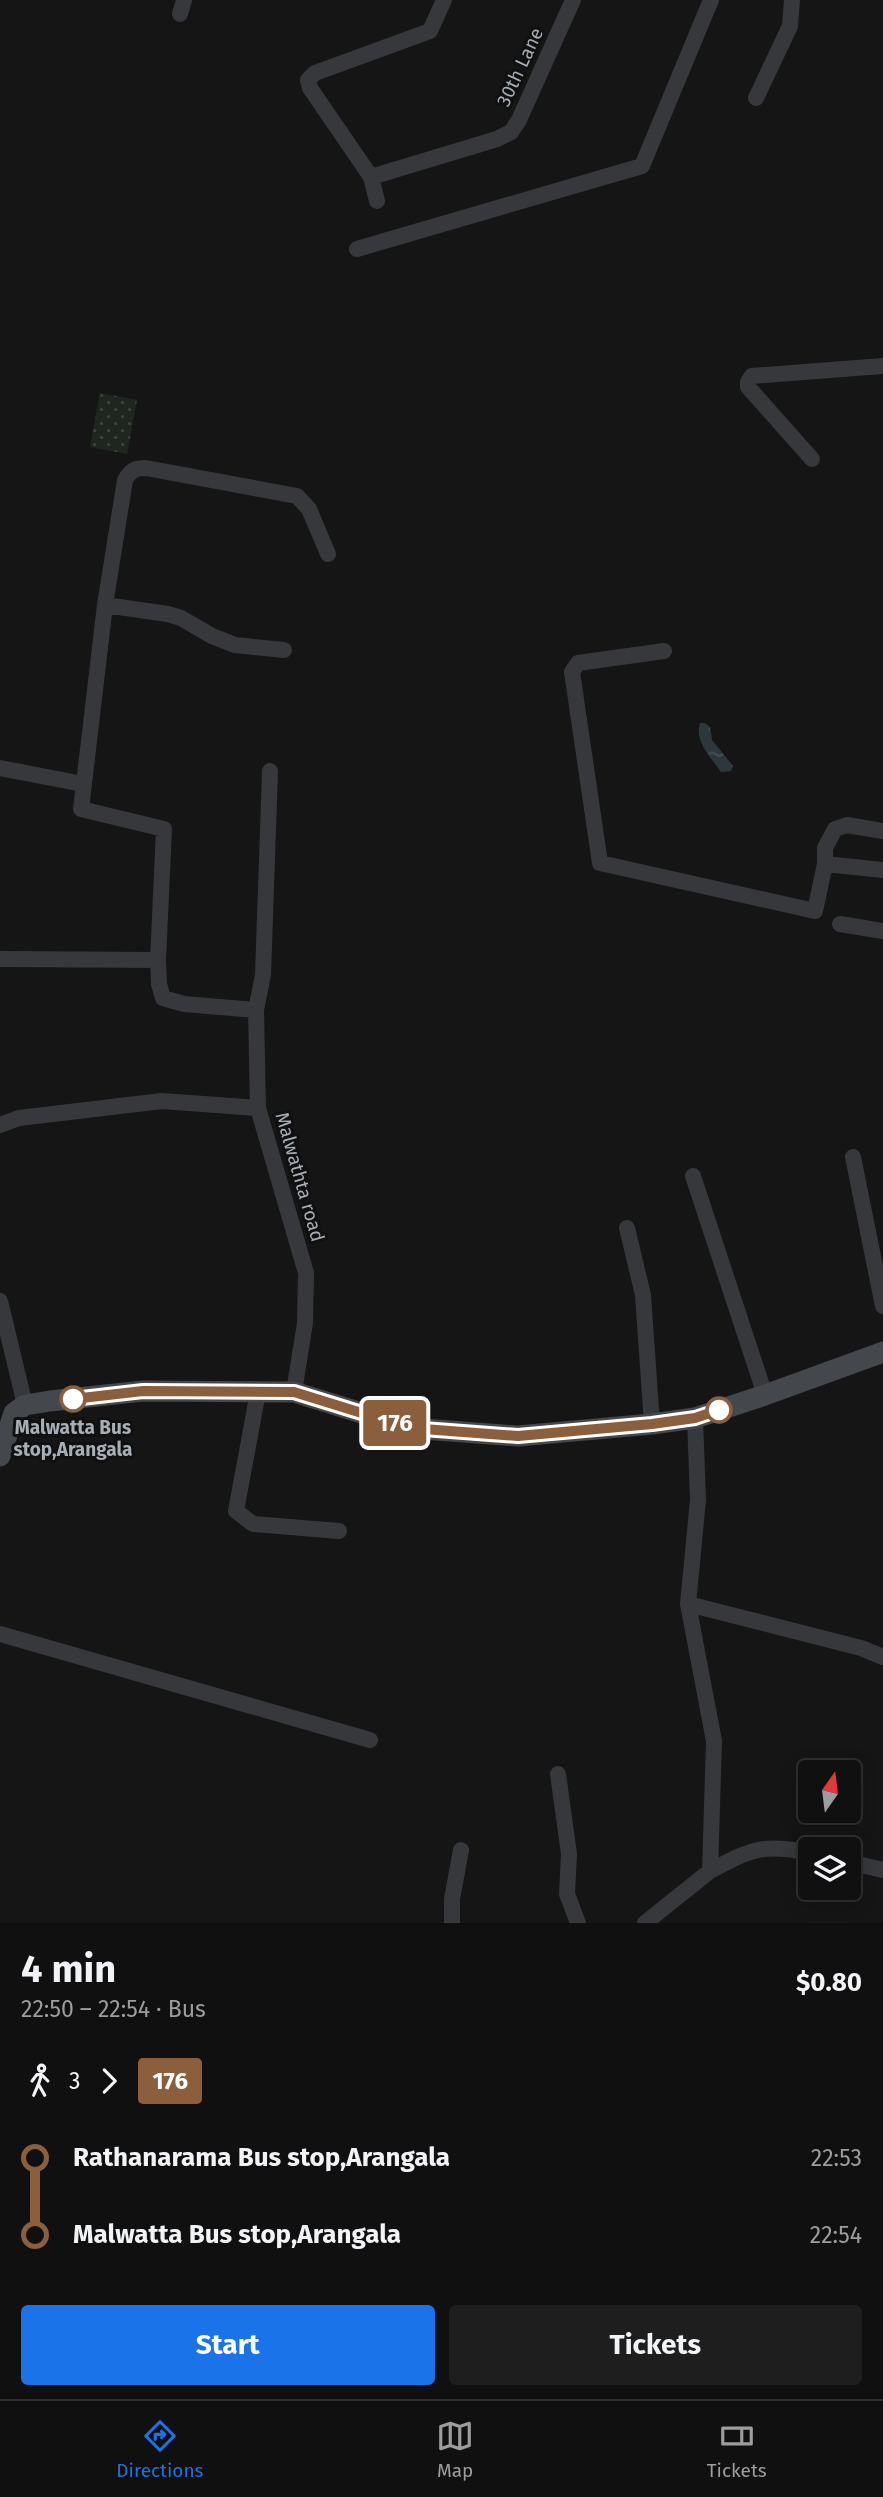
<!DOCTYPE html>
<html lang="en">
<head>
<meta charset="utf-8">
<style>
  :root { --surface:#101010; --page:#1e1e1e; --text:#f1f3f6; --muted:#9c9d9f; --line:#303030; --accent:#1a73e8 }
  body { margin:0; font-family:"Fira Sans",sans-serif; background:var(--page); color:var(--text); height:100vh; display:flex; flex-direction:column; font-size:26px; white-space:nowrap }
  * { box-sizing:border-box; margin:0 }
  p { font-size:23px; color:var(--muted) }
  .icon { flex:none; width:38px; height:38px; fill:none; stroke:currentColor; stroke-width:2; stroke-linecap:round; stroke-linejoin:round }
  .map { position:relative; height:1923px; overflow:hidden }
  .drawer { display:flex; flex-direction:column; background:var(--surface); flex:1 }
  .drawer>* { flex:none }
  .badge { padding:0 14px; border-radius:5px; font-size:24px; line-height:46px }
  .needle { width:46px; rotate:14deg }
  .tools { position:absolute; left:798px; top:1760px; display:grid; gap:14px }
  .tools a { display:grid; place-items:center; width:63px; height:63px; border-radius:7px; background:var(--surface); box-shadow:0 4px 18px #0003,0 0 0 2px var(--line); font-size:35px }
  .map>.badge { position:absolute; translate:-50% -50%; box-shadow:0 0 0 4px #fff }
  .legs { display:flex; align-items:center; gap:10px; height:77px; padding:0 21px; font-size:23px }
  .legs p { margin-inline-start:auto }
  .head { display:flex; align-items:center; justify-content:space-between; height:119px; padding:0 21px }
  h1 { font-size:38px; font-weight:700; line-height:52px }
  .primary-button { display:flex; gap:14px; margin-top:auto; padding:14px 21px }
  .primary-button a { flex:1; height:80px; border-radius:7px; background:var(--accent); color:#fff; font-size:28px; font-weight:700; line-height:80px; text-align:center }
  .primary-button a+a { background:var(--page); color:var(--text) }
  ul { padding:0 21px; list-style:none }
  li { display:flex; align-items:center; gap:24px; height:77px; font-size:26px }
  li i { display:grid; place-items:center; width:10px; height:100%; margin:0 9px; background:currentColor }
  li i::after { content:''; width:18px; height:18px; margin:-9px; border:5px solid; border-radius:50%; background:var(--surface) }
  li p { margin-inline-start:auto }
  li:first-child i { background:linear-gradient(#0000 50%,currentColor 0) }
  li:last-child i { background:linear-gradient(currentColor 50%,#0000 0) }
  .tab-bar { display:flex; justify-content:space-around; align-items:center; height:98px; border-top:2px solid var(--line); background:var(--surface); font-size:19px; color:var(--muted) }
  .tab-bar a { display:grid; justify-items:center; gap:4px }
  .tab-bar .current { color:var(--accent) }
  .map>svg:first-child { display:block }
  .grass { fill:url(#grass-dots) }
  .water { fill:url(#water-ripples) }
  .lines { fill:none; stroke-linecap:round; stroke-linejoin:round }
  .street { stroke:#36383b; stroke-width:16 }
  .secondary { stroke:#44474b; stroke-width:21 }
  .line-1-casing { stroke:#fff; stroke-width:16 }
  .line-1 { stroke:#8b5e3c; stroke-width:10 }
  .stop-1-dot { fill:#fff; stroke:#8b5e3c; stroke-width:3.5 }
  .labels { text-anchor:middle; dominant-baseline:central; stroke-width:6; stroke-linejoin:round; paint-order:stroke }
  .street-label { font-size:19px; fill:#a7aeb6; stroke:#101011 }
  .stop-label { font-size:19px; font-weight:bold; fill:#a7aeb6; stroke:#101011 }
</style>
</head>
<body>
<div class="map">
<svg width="883" height="1923" viewBox="0 0 883 1923">
  <defs>
    <pattern id="grass-dots" width="8" height="8" patternUnits="userSpaceOnUse" patternTransform="scale(1.75)"><rect width="8" height="8" fill="#1f261f"/><path d="M2 2h.1M6 6h.1" fill="none" stroke="#3d433d" stroke-width="1.8" stroke-linecap="round"/></pattern>
    <pattern id="water-ripples" width="26" height="14" patternUnits="userSpaceOnUse" patternTransform="scale(1.75)"><rect width="26" height="14" fill="#2d383c"/><path d="M2 4q2-2 4 0t4 0M15 11q2-2 4 0t4 0" fill="none" stroke="#495256"/></pattern>
  </defs>
  <rect width="100%" height="100%" fill="#151516"/>
  <path class="grass" d="M100,393L137,400L127,454L90,447Z"/>
  <path class="water" d="M700,723H705L710,727L712,740L733,766L731,771L721,772C711,757 694,741 700,723Z"/>
  <g class="lines">
    <path class="street" d="M180,14L184,0
      M756,98L790,26L792,0
      M371,177L497,139L511,132L519,120L573,0
      M377,201L371,177L310,88L308,80L315,73L430,31L444,0
      M357,249L642,166L711,0
      M812,459L748,387V382L752,376L883,366
      M105,605L168,614L181,618L212,636L235,645L284,650
      M664,651L578,663L572,672L600,863L815,911L825,864L883,870
      M0,768L83,784
      M825,864V848L835,829L847,825L883,831
      M840,924L883,931
      M0,959L158,960L159,984L163,998L184,1004L256,1010L258,1108L306,1273L305,1323L294,1392
      M158,960L164,829L81,809L105,605L125,480C131,470 135,468 146,468L297,496L309,509L328,554
      M256,1010L263,975L270,771
      M0,1125L19,1118L162,1101L258,1108
      M853,1157L883,1306
      M693,1176L765,1395
      M627,1228L643,1295L652,1424
      M0,1301L25,1405
      M258,1392L236,1511L253,1524L339,1531
      M688,1604L861,1648L883,1657
      M0,1634L370,1740
      M558,1774L569,1854L567,1894L578,1923
      M849,1862L883,1870
      M710,1871C751,1849 764,1843 810,1853
      M452,1923V1899L461,1850
      M645,1923L710,1871L714,1741L688,1604L698,1500L695,1418"/>
    <path class="secondary" d="M0,1456L14,1413L25,1405L50,1401L143,1391L294,1392L410,1428L518,1436L652,1424L695,1418L765,1395L883,1352"/>
  </g>
  <g class="lines">
    <g class="line-1-casing">
      <path id="line-1" d="M73,1399L143,1391L294,1392L410,1428L518,1436L652,1424L695,1418L719,1410"/>
    </g>
    <use href="#line-1" class="line-1"/>
  </g>
  <g class="stop-1-dot">
    <circle cx="73" cy="1399" r="12"/>
    <circle cx="719" cy="1410" r="12"/>
  </g>
  <g class="labels">
    <g class="street-label">
      <text transform="translate(520 67) rotate(-65)">30th Lane</text>
      <text transform="translate(300 1177) rotate(74)">Malwathta road</text>
    </g>
    <g class="stop-label">
      <text x="73" y="1427">Malwatta Bus<tspan x="73" dy="22">stop,Arangala</tspan></text>
    </g>
  </g>
</svg>
<div class="tools">
<a><svg class="needle" viewBox="-14 -14 28 28"><path d="M0-13l5 13h-10z" fill="#e53935"/><path d="M0 13l5-13h-10z" fill="#9c9d9f"/></svg></a>
<a><svg class="icon" aria-label="layers" viewBox="0 0 24 24"><path d="M12 4l9 5-9 5-9-5zM3 14l9 5 9-5"/></svg></a>
</div>
<b class="badge" style="left:395px;top:1423px;background:#8b5e3c;color:#fff">176</b>
</div>
<section class="drawer">
<div class="head"><div><h1>4 min</h1><p>22:50 – 22:54 · Bus</p></div><b>$0.80</b></div>
<div class="legs"><svg class="icon" aria-label="walk" viewBox="0 0 24 24"><circle cx="13" cy="4" r="2"/><path d="M13 8l-2 6 4 7M11 14l-3 7M7 12l3-4h3l4 4"/></svg>3<svg class="icon" aria-label="forward" viewBox="0 0 24 24"><path d="M9 5l7 7-7 7"/></svg><b class="badge" style="background:#8b5e3c;color:#fff">176</b></div>
<ul>
<li><i style="color:#8b5e3c"></i><b>Rathanarama Bus stop,Arangala</b><p>22:53</p></li>
<li><i style="color:#8b5e3c"></i><b>Malwatta Bus stop,Arangala</b><p>22:54</p></li>
</ul>
<div class="primary-button"><a>Start</a><a>Tickets</a></div>
</section>
<nav class="tab-bar">
<a class="current"><svg class="icon" aria-label="directions" viewBox="0 0 24 24"><path d="M12 3l9 9-9 9-9-9zM9 14v-3h6M13 9l2 2-2 2"/></svg>Directions</a>
<a><svg class="icon" aria-label="map" viewBox="0 0 24 24"><path d="M3 6l6-2 6 2 6-2v14l-6 2-6-2-6 2zM9 4v14M15 6v14"/></svg>Map</a>
<a><svg class="icon" aria-label="tickets" viewBox="0 0 24 24"><path d="M3 7h18v10H3zM15 7v10"/></svg>Tickets</a>
</nav>
</body>
</html>
